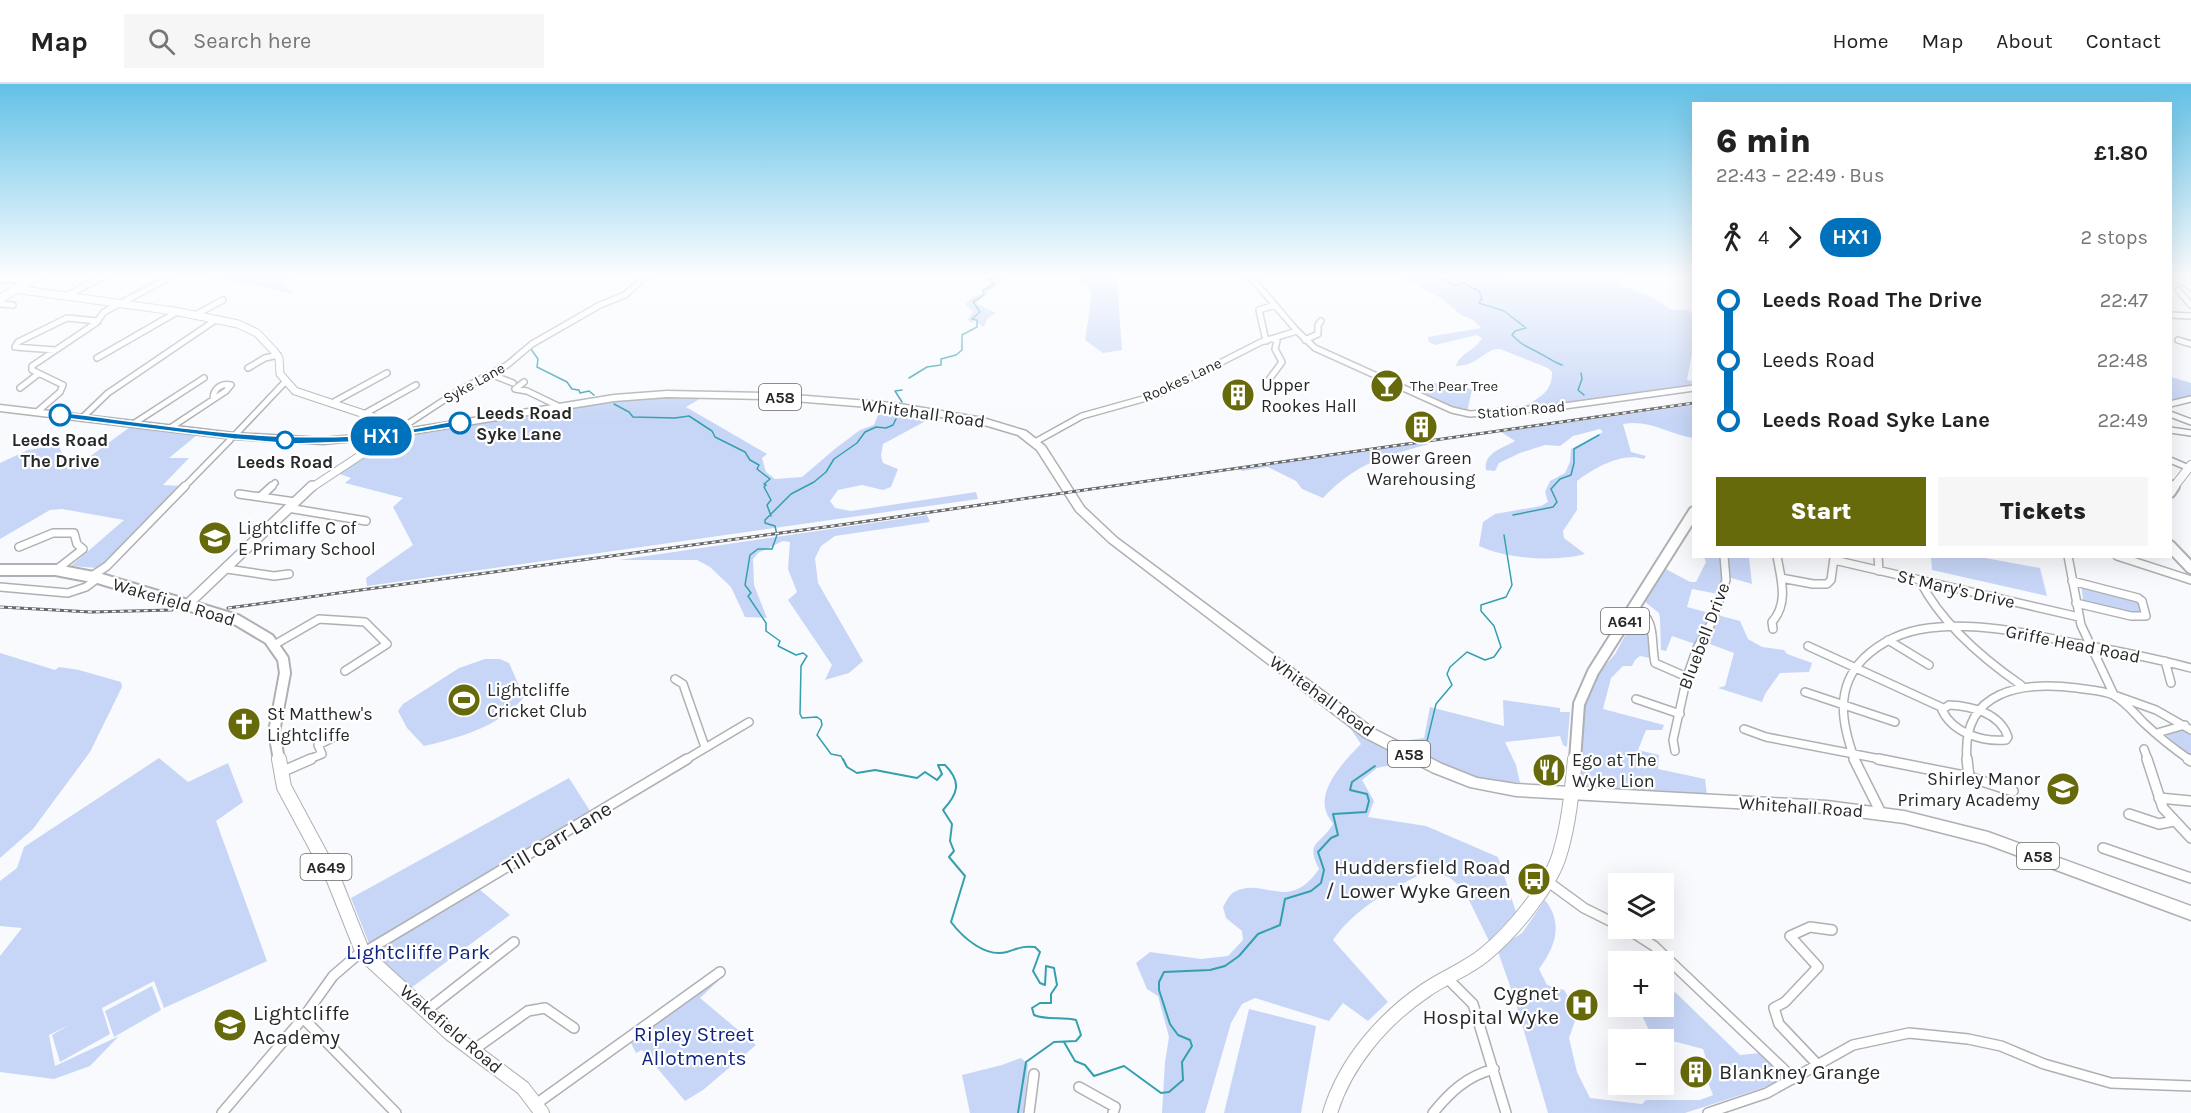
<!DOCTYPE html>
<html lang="en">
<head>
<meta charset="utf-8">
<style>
  :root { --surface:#fff; --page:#f6f6f6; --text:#222; --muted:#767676; --line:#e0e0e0; --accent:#676a0a }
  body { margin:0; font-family:Karla,sans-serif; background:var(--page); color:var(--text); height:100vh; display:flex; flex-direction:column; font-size:22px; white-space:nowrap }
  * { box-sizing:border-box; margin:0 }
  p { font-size:20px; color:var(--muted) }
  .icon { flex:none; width:33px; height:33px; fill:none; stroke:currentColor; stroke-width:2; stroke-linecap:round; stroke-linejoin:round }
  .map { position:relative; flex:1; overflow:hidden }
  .panel { position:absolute; left:1692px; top:18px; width:480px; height:456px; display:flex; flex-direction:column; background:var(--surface); border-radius:0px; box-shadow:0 6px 24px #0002 }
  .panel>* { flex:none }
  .badge { padding:0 12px; border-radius:20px; font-size:21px; line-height:39px }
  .controls { position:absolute; left:1608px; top:789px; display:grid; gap:12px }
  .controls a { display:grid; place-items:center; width:66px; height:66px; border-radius:0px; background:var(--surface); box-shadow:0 6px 24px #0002; font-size:30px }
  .map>.badge { position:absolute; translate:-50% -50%; box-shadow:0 0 0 3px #fff }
  .legs { display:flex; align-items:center; gap:9px; height:66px; padding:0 24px; font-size:20px }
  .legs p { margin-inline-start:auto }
  .summary { display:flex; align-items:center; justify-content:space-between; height:102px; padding:0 24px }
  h1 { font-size:33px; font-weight:800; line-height:45px }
  .cta { display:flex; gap:12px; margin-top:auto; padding:12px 24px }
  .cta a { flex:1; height:69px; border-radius:0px; background:var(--accent); color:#fff; font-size:24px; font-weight:800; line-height:69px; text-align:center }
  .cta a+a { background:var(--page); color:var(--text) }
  ul { padding:0 24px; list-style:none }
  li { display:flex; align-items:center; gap:21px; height:60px; font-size:22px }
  li i { display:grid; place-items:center; width:9px; height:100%; margin:0 8px; background:currentColor }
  li i::after { content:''; width:15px; height:15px; margin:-8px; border:4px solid; border-radius:50%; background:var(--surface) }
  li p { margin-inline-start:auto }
  li:first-child i { background:linear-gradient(#0000 50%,currentColor 0) }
  li:last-child i { background:linear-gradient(currentColor 50%,#0000 0) }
  header { display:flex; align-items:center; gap:36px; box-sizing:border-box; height:84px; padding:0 30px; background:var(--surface); border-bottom:2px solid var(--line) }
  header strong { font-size:28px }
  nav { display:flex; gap:33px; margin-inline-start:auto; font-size:21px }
  .search { width:420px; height:54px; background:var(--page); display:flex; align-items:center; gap:15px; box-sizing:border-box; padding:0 21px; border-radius:0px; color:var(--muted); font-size:22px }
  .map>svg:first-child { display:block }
  .green { fill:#c7d6f7 }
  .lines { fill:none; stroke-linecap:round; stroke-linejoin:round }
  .stream-far1 { stroke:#34a0ad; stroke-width:1.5 }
  .stream { stroke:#34a0ad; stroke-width:2 }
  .minor-far2-casing { stroke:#aeb0b3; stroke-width:8 }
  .minor-far1-casing { stroke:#aeb0b3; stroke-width:10 }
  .minor-casing { stroke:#aeb0b3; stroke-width:12 }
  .tertiary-far1-casing { stroke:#aeb0b3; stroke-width:9 }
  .tertiary-casing { stroke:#aeb0b3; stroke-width:12 }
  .secondary-far1-casing { stroke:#aeb0b3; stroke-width:10 }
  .secondary-casing { stroke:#aeb0b3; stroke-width:14 }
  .primary-far2-casing { stroke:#aeb0b3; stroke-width:10 }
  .primary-far1-casing { stroke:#aeb0b3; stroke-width:14 }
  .primary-casing { stroke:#aeb0b3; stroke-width:16 }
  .trunk-casing { stroke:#aeb0b3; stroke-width:3 }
  .minor-far2 { stroke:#fff; stroke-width:5 }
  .minor-far1 { stroke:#fff; stroke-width:7 }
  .minor { stroke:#fff; stroke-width:9 }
  .tertiary-far1 { stroke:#fff; stroke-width:7 }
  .tertiary { stroke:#fff; stroke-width:9 }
  .secondary-far1 { stroke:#fff; stroke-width:8 }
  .secondary { stroke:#fff; stroke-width:10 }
  .primary-far2 { stroke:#fff; stroke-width:8 }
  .primary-far1 { stroke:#fff; stroke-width:10 }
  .primary { stroke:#fff; stroke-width:14 }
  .trunk { fill:#fff; fill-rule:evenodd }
  .rail-casing { stroke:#67686a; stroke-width:3 }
  .rail { stroke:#fff; stroke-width:1.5; stroke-dasharray:4; stroke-linecap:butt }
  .line-1 { fill:#0072bc; stroke:#fff; stroke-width:1.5 }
  .stop-1-dot { fill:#fff; stroke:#0072bc; stroke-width:3 }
  .labels { text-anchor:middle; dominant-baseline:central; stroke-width:4.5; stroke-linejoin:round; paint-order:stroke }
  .far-street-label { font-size:15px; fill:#272829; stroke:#fff }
  .far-poi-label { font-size:15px; fill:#272829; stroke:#fff; text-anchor:start }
  .shield { fill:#fff; stroke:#686869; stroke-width:1.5 }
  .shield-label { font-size:16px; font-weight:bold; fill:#272829 }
  .poi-label { font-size:18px; fill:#272829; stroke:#fff; text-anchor:start }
  .stop-label { font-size:18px; font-weight:bold; fill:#272829; stroke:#fff }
  .street-label { font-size:18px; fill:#272829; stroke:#fff }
  .near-street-label { font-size:21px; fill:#272829; stroke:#fff }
  .near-poi-label { font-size:21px; fill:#272829; stroke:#fff; text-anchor:end }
  .near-park-label { font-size:21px; fill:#102480; stroke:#fff }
</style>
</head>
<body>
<header>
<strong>Map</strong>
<div class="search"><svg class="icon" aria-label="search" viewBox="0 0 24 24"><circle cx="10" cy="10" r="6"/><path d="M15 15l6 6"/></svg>Search here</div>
<nav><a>Home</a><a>Map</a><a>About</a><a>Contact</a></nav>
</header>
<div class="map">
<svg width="2191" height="1029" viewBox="0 0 2191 1029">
  <rect width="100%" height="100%" fill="#f8fafe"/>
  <path class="green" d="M214,192H291L284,200L295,211L269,204L208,194Z
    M991,192H1003C997,206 983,208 977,220L996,229L987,235L984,243L975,237L970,239L968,235L973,228L965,220L973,212L985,209L980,206L989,202L991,198L988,196Z
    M1080,192H1114L1117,197L1122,266L1103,269L1085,256L1090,224L1091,209L1087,200L1080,197Z
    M1401,192L1622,193L1619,201L1648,211L1672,226H1688L1693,231V264L1687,296L1693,297V301L1528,325L1527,321C1542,312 1552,307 1552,288L1548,284L1500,265C1484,264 1479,282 1456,282C1460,269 1476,266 1482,254L1477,251L1435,261L1429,258L1428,253L1481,244L1473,236L1461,231L1442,215Z
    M2171,293L2191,299V313L2171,318Z
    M1446,298H1455L1472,306L1467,328L1411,306L1415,302Z
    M652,313H703L686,323L767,370L762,374L766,388L775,395L802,393L836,364L860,346L874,341L880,326L935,332L883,360L881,372L883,379L898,385L891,403L883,406L862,401L838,406L830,417L835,424L851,427L976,408L978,415L367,502L366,494L413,461L393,423L403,414L345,399L351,394L337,389L394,353L526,330Z
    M1693,321V354C1669,350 1648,335 1623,340L1631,368L1646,372L1644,375C1622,368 1594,384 1577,397V426L1563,447L1564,454L1585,470C1556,478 1506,475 1479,462L1483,438L1495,430L1541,422L1548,418L1545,408L1550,397L1565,389L1570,378L1571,365L1603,348L1600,345L1573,352L1560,362L1545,361L1520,369L1499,379L1495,387L1486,386C1483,369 1503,364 1515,357L1501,348Z
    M130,343L197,351L169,374H189L163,401L182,402L106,479L97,484L71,482L124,436L62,425L50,426L0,455V379L28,366L58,361L70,385H73Z
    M1419,359L1429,360C1384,373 1357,378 1323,414L1302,405L1296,397L1268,383L1242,387L1239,384Z
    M927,431L930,438L835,452L821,462L815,474L818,499L863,577L849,589L825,596L832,581L788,516L797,508L788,485L790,458L783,457L758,469L753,475L754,501L767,534L745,533L731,503L710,483L697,476H619Z
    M1704,473H1749L1752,500L1725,492L1718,510L1692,505L1687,523L1740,537L1748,555L1762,563L1784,566L1787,570L1812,579L1809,588L1780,589L1765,610L1762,618L1718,604L1725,602L1734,569L1707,559L1714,548L1712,543L1695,560L1672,552L1666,567L1661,566L1660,534L1659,529L1645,518L1664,484L1690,498H1696L1706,478Z
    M1931,473H1980L2040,484L2047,512L1932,486Z
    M2081,500L2138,516L2142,530L2135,531L2086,518L2083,516Z
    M1637,530H1642L1648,535L1650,574L1640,572L1635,576L1632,582H1623L1611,594L1603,625L1664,641L1662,646H1646L1638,666L1659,671L1658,685L1705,695L1707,711L1589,705L1581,698L1583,629L1589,610L1599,589L1615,570Z
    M0,569L55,586L59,583L79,586L121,598L122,603L90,668L33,745L0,774Z
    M485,575H500L509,579L524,613C501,642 459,654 424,662L407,644L398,627L403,620L459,584Z
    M1503,616L1560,624V628H1570L1567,663L1563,661L1560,652L1505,658L1516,681L1520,699L1483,695L1446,683L1395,658L1424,654L1430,623L1504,642Z
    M1346,638L1410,677L1377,684L1362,696L1374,717L1368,733L1426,742L1498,773L1516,828L1489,857L1464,806L1449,793L1427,787C1392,805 1356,823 1333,856L1388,918L1368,937L1343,919L1329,937L1255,914L1242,920L1231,939L1205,1029H1162L1165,978L1169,953L1158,912L1147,905L1136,879L1150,868L1201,875L1228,872L1243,856L1242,847L1226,834L1223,823C1226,818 1229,811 1234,808C1264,792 1288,830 1319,785C1305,757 1320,762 1333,740C1331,736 1327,732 1326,727C1318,704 1346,675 1361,660Z
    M2183,645L2191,650V673L2165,650Z
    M159,674L188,698L228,679L243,718L216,737L267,877L164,924L154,897L102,924L110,950L60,978L52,951L69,941L49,951L55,982L119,952L90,982L54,995L0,988V872L22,844L0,842V797L17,784L24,763Z
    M569,694L592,730L370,862L351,814Z
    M479,805L510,831L411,904L371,867Z
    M1545,816C1564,840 1555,863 1539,885L1547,901L1564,906L1578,928L1569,954L1577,988L1590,1014L1642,1020L1646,1016H1700L1713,1011L1707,996L1710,987L1703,965L1657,953L1648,944L1638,923L1664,922V919L1675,908L1740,971L1761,969L1780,986L1784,997L1685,1029H1548L1514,913L1497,865L1522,849Z
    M714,897H718L700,914L756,961L703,1006L685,1017L642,966L636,969L631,959Z
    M152,902L161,926L114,953L105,927Z
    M1249,925L1316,942L1301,1029H1224Z
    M1021,974L1028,980L1024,1029H970L962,991L1002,981Z"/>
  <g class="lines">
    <path class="stream-far1" d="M1432,192L1456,201L1463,199L1479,207L1482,214L1479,219L1504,227L1526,244L1515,247L1512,251C1524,263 1527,262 1541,270C1549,274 1553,278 1562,281
      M531,265L538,275L537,283L567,298L572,305L579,306L580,309L589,307L594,311
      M1581,289L1582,295L1578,306L1584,311
      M909,294L927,283L941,281V275L956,271L962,266V251L977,243V236L972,235L980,228L973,218L984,211L983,206L994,201L989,196L996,192
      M902,306L895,307L902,318
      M614,320L629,328L633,333L675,334L689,332L712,347L715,353L745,368L750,376L759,381L757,385L770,395L764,400L766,401L764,403L771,416L767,421L771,432
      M1513,431L1553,423L1557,418L1551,405L1560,395L1571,391L1574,379V365L1599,351
      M1427,657L1436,620L1452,601L1447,590L1450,583L1467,568L1485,576L1494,573L1501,563L1494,542L1481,527V521L1506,513L1512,501L1504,451
      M843,676L841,672L831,670L817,651L822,641L821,636L817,633L802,634L800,630L801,582L807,572L803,569L796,571L778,562L780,557L766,547V539L748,512L751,509L745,501L750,471L758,465H772L777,451L775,442L765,439V436L791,410L814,398L826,388L834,375L857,359L865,348L876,343L886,344L893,341L896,335"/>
    <path class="stream" d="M843,675L847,683L857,689L875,686L917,694L925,688L937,696L942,690L938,681H945C962,698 958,710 943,726L952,740L950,757L954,767L949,773L965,792L951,838C963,854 986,874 1007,868C1020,864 1021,862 1035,863L1040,868L1033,887L1040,899L1045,901L1046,882L1054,884L1057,901L1051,910V919H1040L1032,924L1034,931C1048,937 1062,932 1076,936L1081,951L1076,957L1054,958L1026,978L1018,1029
      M1064,958L1075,977L1085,981L1094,992L1124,982L1161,1009L1169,1008L1183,996L1182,978L1192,962L1190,956L1178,951L1170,940L1159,906V898L1164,888L1210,886L1225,882L1239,872L1258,850L1280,841L1285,815L1311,807L1321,799L1324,786L1318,768L1331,754L1338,751L1333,730L1366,728L1369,717L1367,710L1350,706L1352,698L1375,682"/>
    <g class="minor-far2-casing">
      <path id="minor-far2" d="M1250,192L1297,247L1315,264L1452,326L1470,330L1557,323L1694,304
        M2173,192L2191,203
        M2185,192L2191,196
        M0,196H30
        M2178,206L2191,221
        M66,212L104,192
        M0,220L13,221
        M195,231L223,216
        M2170,231L2191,232
        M1305,256L1318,250V241L1321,237
        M2178,256L2191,260
        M1266,257L1259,226L1275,221
        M55,266L15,263L18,258L67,234L98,237
        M97,274L177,228
        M248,284L265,274L278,271
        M490,290L513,299
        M524,298L515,305L527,307L558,322
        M1265,301L1282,278L1275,265L1277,257L1273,255
        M20,304L38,290
        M332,319L387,289
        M2170,320L2191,315
        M37,328L60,308L63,301L32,286V282L96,239L104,228L172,192
        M364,330L416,301
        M2170,330L2191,338
        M82,334L108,309L217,235
        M133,340L204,294
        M403,343L458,307L507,281L532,260L600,221L625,211L646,192
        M170,344L226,307L231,301C221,299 213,305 213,315
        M2170,346L2191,349
        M234,352L285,298
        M1035,358L1082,332L1157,311L1261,258L1297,247
        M2170,376L2189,384
        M183,404L230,356
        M270,404L275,399"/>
    </g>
    <g class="minor-far1-casing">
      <path id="minor-far1" d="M239,410L295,418
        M260,413L272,402
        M288,424L366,437
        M19,463L53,449H74L77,460L83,465L56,486
        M1878,472L1879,487
        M2068,472L2081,541L2114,611L2156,626L2191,646
        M2117,472L2191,496
        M1834,476L2079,533
        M227,485L274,492L289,490
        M92,492L107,482L185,402
        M1781,494L1813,500H1827L1831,496L1834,474
        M1920,497C1942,540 1982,574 2021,601
        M2072,497L2138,514L2142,517L2146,532H2131L2076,519
        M0,503L68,509L86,503L98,494
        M1634,523C1658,536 1650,556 1655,579L1687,593
        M1773,545L1772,538C1789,519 1781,495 1777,472
        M1888,556L1929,581
        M274,561L319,535L365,538L387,560L345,587
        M1808,562L1943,624
        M2165,577L2171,599
        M675,595L683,600L705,663
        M1805,608L1895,638
        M1636,615L1680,630
        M1949,621C1972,622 2000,629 2008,653L2006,656C1982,658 1953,649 1942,626Z
        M1744,645L1766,653L1885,676
        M2157,649L2185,641
        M2144,665L2148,676
        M1675,667L1673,656L1687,593L1697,564L1712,538L1726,496L1724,472
        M307,676L322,670L318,661L336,652
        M685,676L749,638
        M1855,676C1842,641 1834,604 1864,574C1882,557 1904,547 1929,544C1977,538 2027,549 2074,559C2113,566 2153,574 2191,584
        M1967,676C1961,606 2022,597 2077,604C2088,606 2102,606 2113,611C2125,617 2134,629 2144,639C2158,652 2174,665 2190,676"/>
    </g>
    <g class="minor-casing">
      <path id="minor" d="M1854,675L1881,729
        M1878,675L1969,693L2013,707
        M1967,675L1969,693
        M2147,675L2163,724L2191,754
        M2188,675L2191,677
        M281,688L311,675
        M2159,714L2191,717
        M2129,730L2159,740L2174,737
        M2103,764L2191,794
        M1547,797L1584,824L1618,841
        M1626,844L1654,862L1794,995
        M363,869L687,675
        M1447,894L1473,920L1506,1029
        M427,926L514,858
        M303,934L396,1029
        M472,967L528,927L545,924L574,944
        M1818,981L1779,940L1774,924L1785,918L1818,883L1790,852L1810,843L1832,846
        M1079,1003L1115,1023L1113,1029
        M536,1020L720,888
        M222,1029L303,934L333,892L362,867
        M1029,1029L1034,990
        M1433,1029C1450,1008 1467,992 1494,985
        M1708,1029L1767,1009L1853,961L1909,949L1968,955L2001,962L2044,980L2111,999L2191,1002"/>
    </g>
    <g class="tertiary-far1-casing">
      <path id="tertiary-far1" d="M15,205L174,227L238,240L257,249L274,267L279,274L280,290L295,307L403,343
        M311,404L367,367L387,351"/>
    </g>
    <g class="tertiary-casing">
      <path id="tertiary" d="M188,520L312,402"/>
    </g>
    <g class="secondary-far1-casing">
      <path id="secondary-far1" d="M2173,404L2191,381"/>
    </g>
    <g class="secondary-casing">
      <path id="secondary" d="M2170,408L2174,402
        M2170,462L2191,484"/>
    </g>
    <g class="primary-far2-casing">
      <path id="primary-far2" d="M0,215L37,192"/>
    </g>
    <g class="primary-far1-casing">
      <path id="primary-far1" d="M0,486H56L98,494L237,536L269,555L283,575L285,589L274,648L279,676
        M1575,676L1579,620L1593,588L1694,428"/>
    </g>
    <g class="primary-casing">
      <path id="primary" d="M279,675L284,703L334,796L363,869L451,950L523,1004L542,1029
        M1330,1029C1345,979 1383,935 1426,906C1445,893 1467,885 1484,871C1511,849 1551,802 1560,769C1569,739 1572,706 1575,675"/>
    </g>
    <g class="trunk-casing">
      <path id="trunk" d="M667,307L769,309L894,319L983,334L1026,347L1045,362L1084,423L1117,454L1374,645L1442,680L1477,694L1516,700L1827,717L1904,727L1988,748L2191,822V836L1986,760L1904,739L1827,729L1516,712L1470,703L1432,688L1364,653L1109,458L1076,427L1037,366L1018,351L981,340L894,325L769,315L667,313L614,317L387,354L323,360L234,355L0,327V321L234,349L323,354L387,348L614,311Z"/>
    </g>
    <use href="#minor-far2" class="minor-far2"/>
    <use href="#minor-far1" class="minor-far1"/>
    <use href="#minor" class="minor"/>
    <use href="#tertiary-far1" class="tertiary-far1"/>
    <use href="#tertiary" class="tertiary"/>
    <use href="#secondary-far1" class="secondary-far1"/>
    <use href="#secondary" class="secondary"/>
    <use href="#primary-far2" class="primary-far2"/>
    <use href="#primary-far1" class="primary-far1"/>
    <use href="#primary" class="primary"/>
    <use href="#trunk" class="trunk"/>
    <g class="rail-casing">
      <path id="rail" d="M0,523L91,528L172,526
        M228,524L840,441L1694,319"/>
    </g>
    <use href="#rail" class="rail"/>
  </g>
  <linearGradient id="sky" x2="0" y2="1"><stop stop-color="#62c1e7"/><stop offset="0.57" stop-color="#fcfdff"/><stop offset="1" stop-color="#fcfdff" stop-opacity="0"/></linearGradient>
  <rect width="2191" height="336" fill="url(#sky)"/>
  <path class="line-1" d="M60,328C156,340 254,357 352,352C388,351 425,342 460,336L465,339L460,342L354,358L293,360L234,355L56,333L55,331Z"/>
  <defs>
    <g id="bar-disc" transform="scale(1.725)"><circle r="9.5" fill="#676a0a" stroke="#fff"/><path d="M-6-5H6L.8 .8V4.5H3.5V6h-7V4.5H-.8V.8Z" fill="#fff"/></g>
    <g id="building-disc" transform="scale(1.725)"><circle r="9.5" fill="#676a0a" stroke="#fff"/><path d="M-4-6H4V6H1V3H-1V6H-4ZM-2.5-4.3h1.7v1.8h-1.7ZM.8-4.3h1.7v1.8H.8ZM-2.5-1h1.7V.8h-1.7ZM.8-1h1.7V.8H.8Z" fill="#fff"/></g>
    <g id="school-disc" transform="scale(1.725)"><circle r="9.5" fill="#676a0a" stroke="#fff"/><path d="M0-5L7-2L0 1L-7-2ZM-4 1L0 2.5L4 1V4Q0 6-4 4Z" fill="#fff"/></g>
    <g id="stadium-disc" transform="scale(1.725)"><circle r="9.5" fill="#676a0a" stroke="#fff"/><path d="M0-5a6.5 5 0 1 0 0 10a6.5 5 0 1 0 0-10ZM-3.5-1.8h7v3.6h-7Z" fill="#fff"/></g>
    <g id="church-disc" transform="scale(1.725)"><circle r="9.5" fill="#676a0a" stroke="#fff"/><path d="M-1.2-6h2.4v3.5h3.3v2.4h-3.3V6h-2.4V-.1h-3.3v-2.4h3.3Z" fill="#fff"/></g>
    <g id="restaurant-disc" transform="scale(1.725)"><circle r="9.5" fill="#676a0a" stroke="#fff"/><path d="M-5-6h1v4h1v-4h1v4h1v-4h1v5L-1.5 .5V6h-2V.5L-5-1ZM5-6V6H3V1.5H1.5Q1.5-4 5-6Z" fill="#fff"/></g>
    <g id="bus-disc" transform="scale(1.725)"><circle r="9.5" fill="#676a0a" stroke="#fff"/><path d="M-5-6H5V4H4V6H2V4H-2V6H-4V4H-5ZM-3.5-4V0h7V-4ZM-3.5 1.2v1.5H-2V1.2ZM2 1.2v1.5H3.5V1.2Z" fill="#fff"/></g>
    <g id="hospital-disc" transform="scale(1.725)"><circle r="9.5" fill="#676a0a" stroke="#fff"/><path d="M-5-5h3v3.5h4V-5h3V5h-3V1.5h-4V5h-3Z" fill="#fff"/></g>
  </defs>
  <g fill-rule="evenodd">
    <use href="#bar-disc" x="1387" y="302"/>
    <use href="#building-disc" x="1238" y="311"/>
    <use href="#building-disc" x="1421" y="343"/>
    <use href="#school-disc" x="215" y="454"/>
    <use href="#stadium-disc" x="464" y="616"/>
    <use href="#church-disc" x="244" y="640"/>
    <use href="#restaurant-disc" x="1549" y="686"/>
    <use href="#school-disc" x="2063" y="705"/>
    <use href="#bus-disc" x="1534" y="795"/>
    <use href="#hospital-disc" x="1582" y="921"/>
    <use href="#school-disc" x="230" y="941"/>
    <use href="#building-disc" x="1696" y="988"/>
  </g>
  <g class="stop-1-dot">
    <circle cx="60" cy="331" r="10"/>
    <circle cx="460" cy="339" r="10"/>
    <circle cx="285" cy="356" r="8"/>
  </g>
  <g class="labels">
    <g class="far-street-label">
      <text transform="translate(1182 296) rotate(-25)">Rookes Lane</text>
      <text transform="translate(474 299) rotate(-29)">Syke Lane</text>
      <text transform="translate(1521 326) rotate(-5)">Station Road</text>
    </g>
    <g class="far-poi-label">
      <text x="1410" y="302">The Pear Tree</text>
    </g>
    <g class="shield">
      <rect x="759" y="300" width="42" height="26" rx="4.5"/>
      <rect x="1601" y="524" width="48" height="26" rx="4.5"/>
      <rect x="1388" y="657" width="42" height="26" rx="4.5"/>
      <rect x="2017" y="759" width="42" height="26" rx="4.5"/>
      <rect x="300.5" y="770" width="51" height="26" rx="4.5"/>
    </g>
    <g class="shield-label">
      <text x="780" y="313">A58</text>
      <text x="1625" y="537">A641</text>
      <text x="1409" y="670">A58</text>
      <text x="2038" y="772">A58</text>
      <text x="326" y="783">A649</text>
    </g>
    <g class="poi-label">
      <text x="1261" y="301">Upper<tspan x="1261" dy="21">Rookes Hall</tspan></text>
      <text x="1421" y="374" text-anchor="middle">Bower Green<tspan x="1421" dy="21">Warehousing</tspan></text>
      <text x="238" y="444">Lightcliffe C of<tspan x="238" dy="21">E Primary School</tspan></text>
      <text x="487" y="606">Lightcliffe<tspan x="487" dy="21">Cricket Club</tspan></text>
      <text x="267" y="630">St Matthew's<tspan x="267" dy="21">Lightcliffe</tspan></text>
      <text x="1572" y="676">Ego at The<tspan x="1572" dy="21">Wyke Lion</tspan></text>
      <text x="2040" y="695" text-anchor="end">Shirley Manor<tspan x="2040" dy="21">Primary Academy</tspan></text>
    </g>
    <g class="stop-label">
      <text x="476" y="329" text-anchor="start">Leeds Road<tspan x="476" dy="21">Syke Lane</tspan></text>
      <text x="60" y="356">Leeds Road<tspan x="60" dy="21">The Drive</tspan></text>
      <text x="285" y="378">Leeds Road</text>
    </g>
    <g class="street-label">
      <text transform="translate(923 329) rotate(8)">Whitehall Road</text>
      <text transform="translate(1956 505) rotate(13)">St Mary's Drive</text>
      <text transform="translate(174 518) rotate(17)">Wakefield Road</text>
      <text transform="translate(1704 552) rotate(-69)">Bluebell Drive</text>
      <text transform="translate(2073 560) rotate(11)">Griffe Head Road</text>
      <text transform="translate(1322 612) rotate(36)">Whitehall Road</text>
      <text transform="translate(1801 723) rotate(4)">Whitehall Road</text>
      <text transform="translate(451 945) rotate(40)">Wakefield Road</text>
    </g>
    <g class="near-street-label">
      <text transform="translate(557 754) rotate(-31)">Till Carr Lane</text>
    </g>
    <g class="near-poi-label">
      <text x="1511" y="783">Huddersfield Road<tspan x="1511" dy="24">/ Lower Wyke Green</tspan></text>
      <text x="1559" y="909">Cygnet<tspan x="1559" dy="24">Hospital Wyke</tspan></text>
      <text x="253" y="929" text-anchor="start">Lightcliffe<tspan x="253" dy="24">Academy</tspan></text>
      <text x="1719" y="988" text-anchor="start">Blankney Grange</text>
    </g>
    <g class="near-park-label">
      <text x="418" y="868">Lightcliffe Park</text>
      <text x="694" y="950">Ripley Street<tspan x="694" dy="24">Allotments</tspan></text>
    </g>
  </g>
</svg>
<div class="controls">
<a><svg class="icon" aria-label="layers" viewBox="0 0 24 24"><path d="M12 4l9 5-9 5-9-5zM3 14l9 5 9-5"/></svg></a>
<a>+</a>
<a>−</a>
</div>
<b class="badge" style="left:381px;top:352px;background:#0072bc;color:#fff">HX1</b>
<section class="panel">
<div class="summary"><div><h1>6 min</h1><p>22:43 – 22:49 · Bus</p></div><b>£1.80</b></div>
<div class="legs"><svg class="icon" aria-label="walk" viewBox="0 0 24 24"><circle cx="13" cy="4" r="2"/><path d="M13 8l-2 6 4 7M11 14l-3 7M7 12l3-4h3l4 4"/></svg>4<svg class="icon" aria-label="forward" viewBox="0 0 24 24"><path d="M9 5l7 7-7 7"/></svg><b class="badge" style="background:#0072bc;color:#fff">HX1</b><p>2 stops</p></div>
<ul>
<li><i style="color:#0072bc"></i><b>Leeds Road The Drive</b><p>22:47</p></li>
<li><i style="color:#0072bc"></i><span>Leeds Road</span><p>22:48</p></li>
<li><i style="color:#0072bc"></i><b>Leeds Road Syke Lane</b><p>22:49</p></li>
</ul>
<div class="cta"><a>Start</a><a>Tickets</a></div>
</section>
</div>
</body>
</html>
